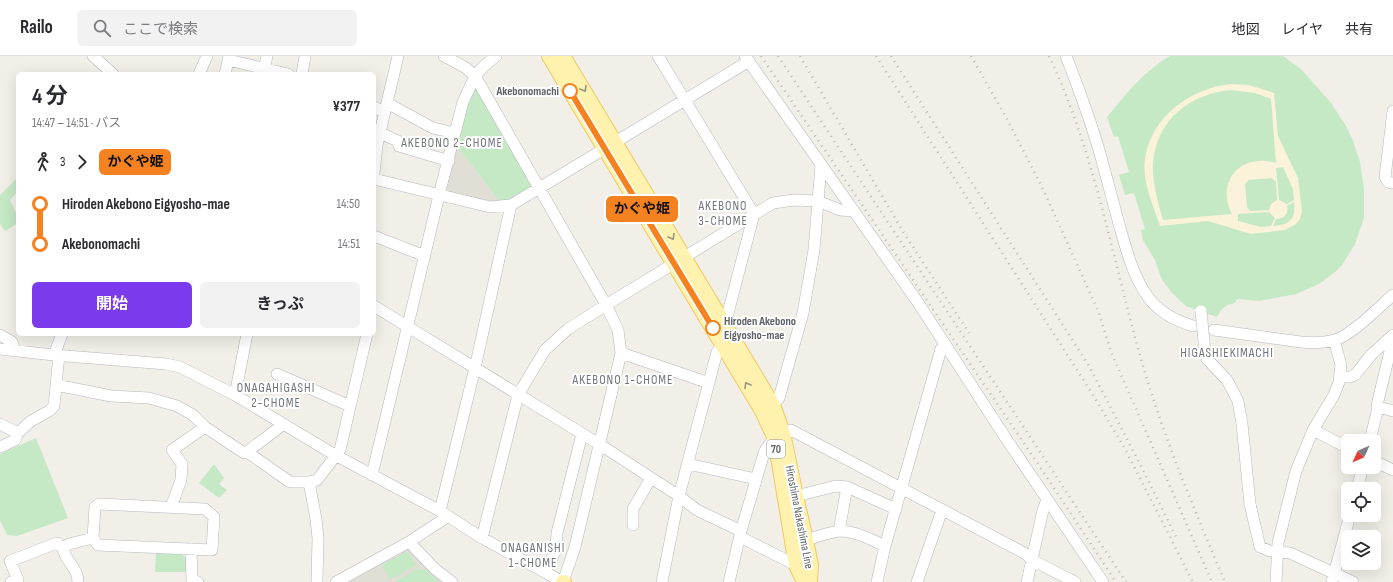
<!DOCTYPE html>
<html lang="ja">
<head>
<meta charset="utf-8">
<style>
  :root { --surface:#fff; --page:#f2f2f3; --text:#2b2b33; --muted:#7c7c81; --line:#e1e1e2; --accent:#7c3aed }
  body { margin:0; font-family:"Sofia Sans Condensed","Noto Sans JP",sans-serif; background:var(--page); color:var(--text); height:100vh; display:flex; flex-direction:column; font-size:15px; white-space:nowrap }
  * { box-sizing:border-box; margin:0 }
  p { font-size:13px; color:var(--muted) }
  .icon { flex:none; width:22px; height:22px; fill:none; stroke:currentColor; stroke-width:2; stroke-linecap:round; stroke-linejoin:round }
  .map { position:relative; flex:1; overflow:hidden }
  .sheet { position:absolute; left:16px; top:16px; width:360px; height:264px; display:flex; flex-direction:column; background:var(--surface); border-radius:6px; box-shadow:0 4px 16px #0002 }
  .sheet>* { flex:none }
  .badge { padding:0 8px; border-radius:6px; font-size:14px; line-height:26px }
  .needle { width:26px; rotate:226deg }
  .tools { position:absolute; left:1341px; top:378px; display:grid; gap:8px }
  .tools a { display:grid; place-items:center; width:40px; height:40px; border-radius:6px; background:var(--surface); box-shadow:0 4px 16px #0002; font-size:20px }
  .map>.badge { position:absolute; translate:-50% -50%; box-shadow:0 0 0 2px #fff }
  .legs { display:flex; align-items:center; gap:6px; height:44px; padding:0 16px; font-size:13px }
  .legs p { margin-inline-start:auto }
  .overview { display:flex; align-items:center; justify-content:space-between; height:68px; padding:0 16px }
  h1 { font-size:22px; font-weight:700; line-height:30px }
  .action { display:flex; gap:8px; margin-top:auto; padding:8px 16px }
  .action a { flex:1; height:46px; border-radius:6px; background:var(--accent); color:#fff; font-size:16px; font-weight:700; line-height:46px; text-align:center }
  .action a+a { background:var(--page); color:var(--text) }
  ul { padding:0 16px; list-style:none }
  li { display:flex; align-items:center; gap:14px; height:40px; font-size:15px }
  li i { display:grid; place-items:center; width:6px; height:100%; margin:0 5px; background:currentColor }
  li i::after { content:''; width:10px; height:10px; margin:-5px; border:3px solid; border-radius:50%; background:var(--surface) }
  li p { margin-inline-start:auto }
  li:first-child i { background:linear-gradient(#0000 50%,currentColor 0) }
  li:last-child i { background:linear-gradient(currentColor 50%,#0000 0) }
  header { display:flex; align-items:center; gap:24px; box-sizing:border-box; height:56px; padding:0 20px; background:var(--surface); border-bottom:1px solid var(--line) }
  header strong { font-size:19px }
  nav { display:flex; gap:22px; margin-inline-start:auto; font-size:14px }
  .search { width:280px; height:36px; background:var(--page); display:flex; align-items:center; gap:10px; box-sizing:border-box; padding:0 14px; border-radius:6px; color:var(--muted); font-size:15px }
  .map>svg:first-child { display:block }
  .education { fill:#e1ded6 }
  .green { fill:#c5e8c5 }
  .sand { fill:#fbf3d9; fill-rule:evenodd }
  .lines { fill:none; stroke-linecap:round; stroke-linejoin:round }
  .minor-casing { stroke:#b5b8bc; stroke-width:12 }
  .major-casing { stroke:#f2c960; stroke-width:16 }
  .minor { stroke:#fff; stroke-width:11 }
  .major { stroke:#fff2af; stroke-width:14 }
  .rail { stroke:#b6b7b8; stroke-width:2.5; stroke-dasharray:1 5; stroke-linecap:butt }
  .minor-bridge-casing { stroke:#b5b8bc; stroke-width:12; stroke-linecap:butt }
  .minor-bridge { stroke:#fff; stroke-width:11 }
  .oneway { stroke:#979581 }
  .line-1-casing { stroke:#fff; stroke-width:9 }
  .line-1 { stroke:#f58220; stroke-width:6 }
  .stop-1-dot { fill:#fff; stroke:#f58220; stroke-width:2 }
  .labels { text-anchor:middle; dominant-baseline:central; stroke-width:4; stroke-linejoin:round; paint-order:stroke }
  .shield { fill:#fff; stroke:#8f9295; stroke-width:1 }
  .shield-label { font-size:11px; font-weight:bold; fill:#5f6368 }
  .stop-label { font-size:12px; font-weight:bold; fill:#5f6368; stroke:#fff; text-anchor:end }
  .street-label { font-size:12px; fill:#5f6368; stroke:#fff }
  .neighbourhood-label { font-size:13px; letter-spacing:1px; fill:#70757a; stroke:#fff }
</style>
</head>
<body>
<header>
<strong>Railo</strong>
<div class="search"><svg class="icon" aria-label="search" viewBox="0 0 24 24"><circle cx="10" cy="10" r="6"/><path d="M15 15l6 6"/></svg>ここで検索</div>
<nav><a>地図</a><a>レイヤ</a><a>共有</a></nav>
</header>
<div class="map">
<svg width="1393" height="526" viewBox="0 0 1393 526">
  <rect width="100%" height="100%" fill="#f1efe8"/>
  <path class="education" d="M456,89L500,146H492L445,136Z
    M405,493H410L448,526H348Z"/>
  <path class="green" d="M1170,0H1283L1302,14L1331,47L1346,70L1352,82L1360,106L1364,133V162L1355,188L1342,209L1335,216L1319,228L1296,238L1259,245L1237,243L1235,247C1226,248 1221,253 1217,261L1186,250L1172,237L1162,224L1155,204L1143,184L1141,174L1145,173L1134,137L1125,139L1119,119L1129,116L1118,80L1114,81L1107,61C1126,38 1144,15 1170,0Z
    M477,29L533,125L532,130L508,145L500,146L456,89L466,45Z
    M18,121V135L10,144L18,161V167L5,175L0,168V139Z
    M36,382L68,462L17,480L7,479L0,464V398Z
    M214,408L224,422L219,428L227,434L219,442L199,427Z
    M407,495L416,509L390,524L382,509Z
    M156,497L181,498L186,502L187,516H155Z
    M420,513L426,514L440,526H394L415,514Z"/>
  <path class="sand" d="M1232,28L1249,29L1274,37L1278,80L1298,122L1302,155L1300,163L1296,168L1285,174L1251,178L1208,165L1160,170C1155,155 1147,136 1145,120C1140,70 1185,32 1232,28ZM1231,34L1255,37L1271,43L1276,107C1241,96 1215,126 1232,158L1163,164C1158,146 1152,126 1153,107C1157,63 1190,38 1231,34ZM1283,111L1293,133L1294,144L1287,148L1279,144L1276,112ZM1272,122L1276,126L1277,144L1271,148L1269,154L1251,155L1247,152L1245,128L1249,124ZM1294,146C1296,163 1290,169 1273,170L1276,163C1284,163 1289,158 1287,150ZM1269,156L1275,162L1271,170L1261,171L1238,165V158Z"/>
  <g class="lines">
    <g class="minor-casing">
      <path id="minor" d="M93,0L113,18
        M658,0L754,158L728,257L721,262
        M745,0L917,245L1005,381L1103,526
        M1066,0C1079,33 1091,66 1101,101C1107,123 1113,146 1119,168C1126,193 1133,220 1148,241C1159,256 1176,265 1193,270
        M228,4L288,18
        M199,18L207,0
        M225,18L229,0
        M263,18L267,0
        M302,18L305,0
        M387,47L433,72L455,77
        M374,51L384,56
        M1393,55L1385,121L1388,126L1393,127
        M380,77L398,85L399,90L449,105
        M374,117L377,89L398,0
        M374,123L490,151L511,149L599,96L749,5
        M374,180L425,200
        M374,250L599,388L679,440L697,454L741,475
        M1214,274L1301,286C1311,287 1324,287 1335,284C1353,278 1378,252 1393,239
        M0,279L12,286L15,294
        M0,293L54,299L166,308L180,311L235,339L335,399L440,455L482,482L563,526L575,491L621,297L618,274L606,249L475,20L466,12L444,0
        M621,297L709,327
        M54,299L62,278
        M277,318L350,350
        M1340,321H1350L1355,319L1371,299L1393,279
        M56,329L111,340L149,342L177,350L193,359L205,371L244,397L247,396L287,424L290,426H309L317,424L340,394L367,278
        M235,339L247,278
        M1378,351L1393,355
        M768,352L773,349L779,342L803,257L814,194L821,109
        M0,368L18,377
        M1313,374L1348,392
        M1370,385L1378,351L1377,349L1393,283
        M0,391L15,384L18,377L31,365L49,355L54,350L59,299
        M247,396C259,386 272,378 283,368
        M1374,405L1393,414
        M688,408L756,423
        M372,419L441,131L463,46L475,20L484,10L496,0
        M309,426L316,463L318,482L317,526
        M1357,433L1363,411
        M796,440L836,430L847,431L896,453
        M99,448L205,453L214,461L212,494L98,489L93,482L95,451Z
        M1250,448L1260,491L1270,495
        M171,451L181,424L182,408L172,394L205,371
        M440,455L475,312L511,149
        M633,469V453L651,422
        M839,475L847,431
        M740,481L796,509
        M482,482L518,339L545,294L568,273L606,249L773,147L794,144L818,145L840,154L853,155
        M806,484C817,481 829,476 840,475C855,475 872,484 885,490
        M409,486L435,513L452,526
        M191,493L192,524L198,526
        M1277,496L1290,497L1353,526
        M545,516L556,494L557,477L582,378
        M11,526L18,524L10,505L57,487L63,492
        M78,526C78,511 65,506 63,492L69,488L93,482
        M336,526L409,486L447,461
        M662,526L679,440L717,296L724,289
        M729,526L741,475L764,397C769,386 780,378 791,374L1026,498L1032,504L1075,526
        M877,526L885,490L941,293L946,289
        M917,526L942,454
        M1027,526L1043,454L1047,444
        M1276,526L1278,487L1296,415L1313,374L1334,339L1339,326L1341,309L1334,284
        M1332,526L1350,459"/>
    </g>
    <g class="major-casing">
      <path id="major" d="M549,0L762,355L775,383L796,509L804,526
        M563,0L773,349L783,377L796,440L806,484L811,509L810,526
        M563,526H564"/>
    </g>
    <use href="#minor" class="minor"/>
    <use href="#major" class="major"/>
    <path class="rail" d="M761,0L1038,408L1116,526
      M778,0L1126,526
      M800,0L902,174L969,277
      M876,0L1093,339L1124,391L1193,526
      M891,0L1089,310L1142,412L1177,483
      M971,0L1007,63L1042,131L1099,257L1111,296L1212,526
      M1049,0C1095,97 1112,201 1141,303C1163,380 1194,453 1225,526"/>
    <g class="minor-bridge-casing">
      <path id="minor-bridge" d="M1201,255L1205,296L1207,303L1227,324L1238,345L1242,368L1250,448"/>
    </g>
    <use href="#minor-bridge" class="minor-bridge"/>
  </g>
  <defs><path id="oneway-chevron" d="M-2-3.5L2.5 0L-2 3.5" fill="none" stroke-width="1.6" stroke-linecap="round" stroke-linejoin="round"/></defs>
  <g class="oneway">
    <use href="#oneway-chevron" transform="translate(584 33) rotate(59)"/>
    <use href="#oneway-chevron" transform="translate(672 181) rotate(59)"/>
    <use href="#oneway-chevron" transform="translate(747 329) rotate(-120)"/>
  </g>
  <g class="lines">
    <g class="line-1-casing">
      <path id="line-1" d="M570,35L713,272"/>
    </g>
    <use href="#line-1" class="line-1"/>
  </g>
  <g class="stop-1-dot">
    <circle cx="570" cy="35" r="7"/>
    <circle cx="713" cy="272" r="7"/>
  </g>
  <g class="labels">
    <rect class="shield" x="767" y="384" width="18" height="18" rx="3"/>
    <g class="shield-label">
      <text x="776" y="393">70</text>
    </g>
    <g class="stop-label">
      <text x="559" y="35">Akebonomachi</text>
      <text x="724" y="265" text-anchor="start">Hiroden Akebono<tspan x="724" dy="14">Eigyosho-mae</tspan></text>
    </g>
    <g class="street-label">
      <text transform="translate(799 461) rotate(79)">Hiroshima Nakashima Line</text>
    </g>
    <g class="neighbourhood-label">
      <text x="452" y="87">AKEBONO 2-CHOME</text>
      <text x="723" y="150">AKEBONO<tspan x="723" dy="15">3-CHOME</tspan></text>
      <text x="1227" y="297">HIGASHIEKIMACHI</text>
      <text x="623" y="324">AKEBONO 1-CHOME</text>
      <text x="276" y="332">ONAGAHIGASHI<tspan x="276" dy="15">2-CHOME</tspan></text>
      <text x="533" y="492">ONAGANISHI<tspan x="533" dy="15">1-CHOME</tspan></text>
    </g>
  </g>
</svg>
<div class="tools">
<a><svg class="needle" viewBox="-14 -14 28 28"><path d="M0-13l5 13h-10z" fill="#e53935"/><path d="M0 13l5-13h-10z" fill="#7c7c81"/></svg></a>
<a><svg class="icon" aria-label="locate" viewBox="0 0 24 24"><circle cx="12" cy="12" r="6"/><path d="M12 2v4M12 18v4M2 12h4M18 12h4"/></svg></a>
<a><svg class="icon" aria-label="layers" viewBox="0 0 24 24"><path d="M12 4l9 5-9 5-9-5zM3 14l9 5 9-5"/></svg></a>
</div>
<b class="badge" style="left:642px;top:153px;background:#f58220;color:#111">かぐや姫</b>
<section class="sheet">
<div class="overview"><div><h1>4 分</h1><p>14:47 – 14:51 · バス</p></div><b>¥377</b></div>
<div class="legs"><svg class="icon" aria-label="walk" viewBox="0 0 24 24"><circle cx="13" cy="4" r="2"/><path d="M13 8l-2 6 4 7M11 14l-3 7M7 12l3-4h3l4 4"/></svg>3<svg class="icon" aria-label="forward" viewBox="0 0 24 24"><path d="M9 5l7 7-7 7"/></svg><b class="badge" style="background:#f58220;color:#111">かぐや姫</b></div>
<ul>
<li><i style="color:#f58220"></i><b>Hiroden Akebono Eigyosho-mae</b><p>14:50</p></li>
<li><i style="color:#f58220"></i><b>Akebonomachi</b><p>14:51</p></li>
</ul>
<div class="action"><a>開始</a><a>きっぷ</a></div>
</section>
</div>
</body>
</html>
